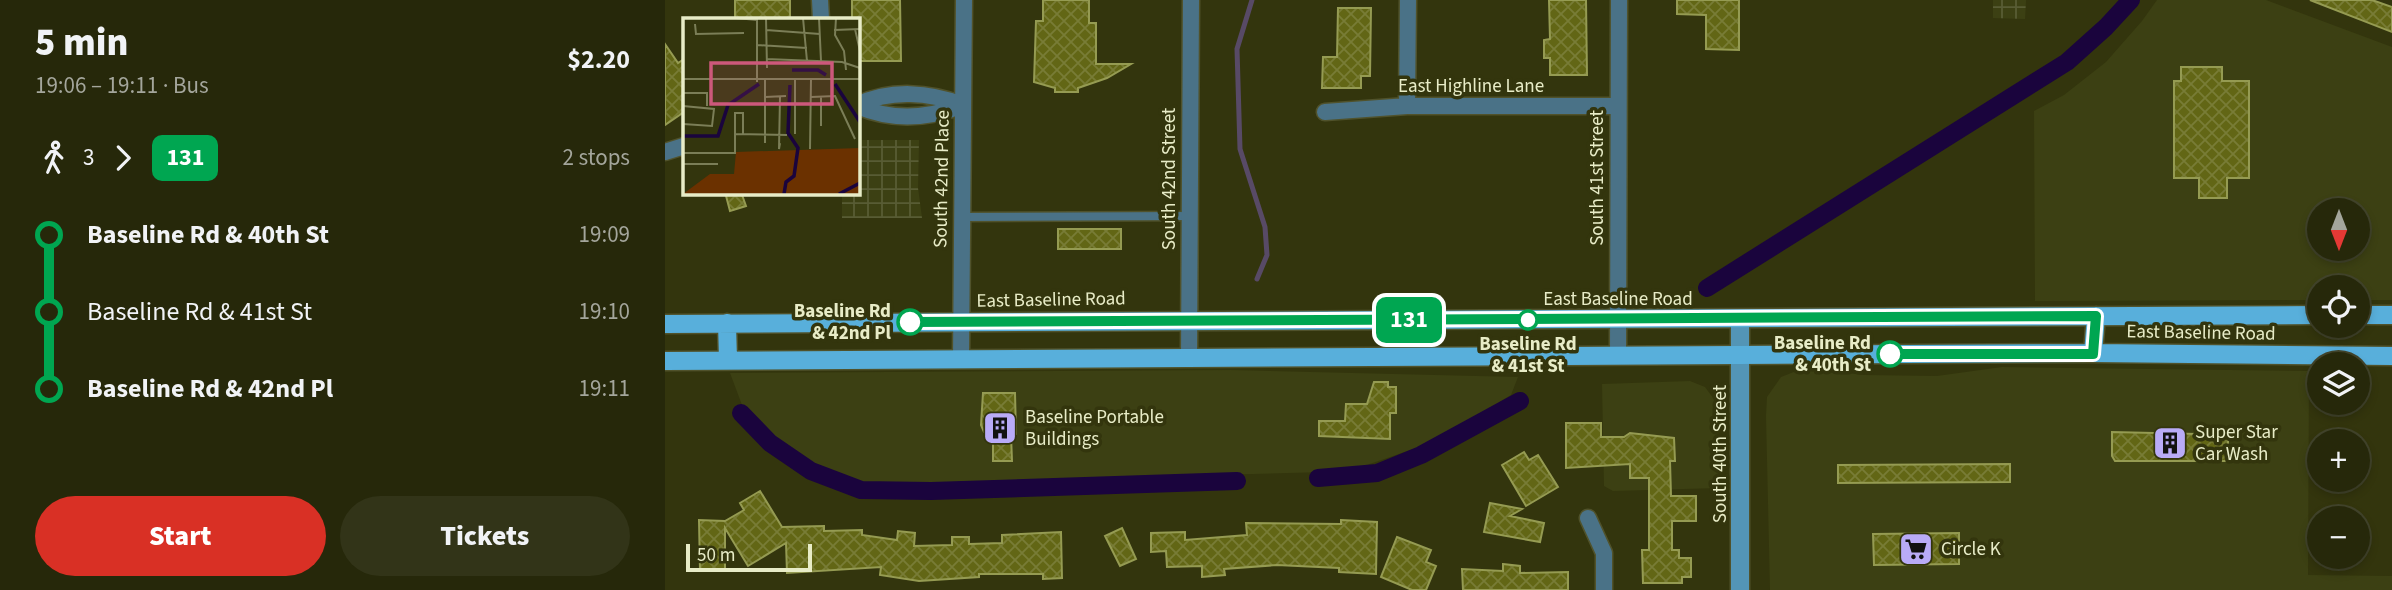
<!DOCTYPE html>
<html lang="en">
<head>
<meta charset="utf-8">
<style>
  :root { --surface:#26280a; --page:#323418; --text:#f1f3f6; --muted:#a4a69c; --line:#42442b; --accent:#d93025 }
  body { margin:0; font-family:"Source Sans 3",sans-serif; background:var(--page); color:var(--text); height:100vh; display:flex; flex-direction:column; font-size:26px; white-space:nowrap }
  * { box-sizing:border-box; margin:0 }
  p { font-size:23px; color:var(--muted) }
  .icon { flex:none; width:38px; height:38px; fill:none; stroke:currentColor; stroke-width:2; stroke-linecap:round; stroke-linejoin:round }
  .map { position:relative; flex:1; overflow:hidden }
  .drawer { display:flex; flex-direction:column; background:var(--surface); width:665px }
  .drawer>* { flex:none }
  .badge { padding:0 14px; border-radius:10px; font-size:24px; line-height:46px }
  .needle { width:46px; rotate:180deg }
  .controls { position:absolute; left:1642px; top:198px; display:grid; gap:14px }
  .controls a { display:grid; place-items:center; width:63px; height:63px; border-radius:50%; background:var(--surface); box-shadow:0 4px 10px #0003,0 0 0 2px var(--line); font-size:35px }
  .scale { position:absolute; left:21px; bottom:18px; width:126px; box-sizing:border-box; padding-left:7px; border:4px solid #e8ecc7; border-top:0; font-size:19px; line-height:24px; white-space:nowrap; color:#e8ecc7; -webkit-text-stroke:5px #33350d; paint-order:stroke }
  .map>.badge { position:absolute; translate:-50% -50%; box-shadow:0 0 0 4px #fff }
  .legs { display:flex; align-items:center; gap:10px; height:77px; padding:0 35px; font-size:23px }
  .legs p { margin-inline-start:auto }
  .headline { display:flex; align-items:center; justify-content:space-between; height:119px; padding:0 35px }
  h1 { font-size:38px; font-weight:800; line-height:52px }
  .button { display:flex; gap:14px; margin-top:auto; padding:14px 35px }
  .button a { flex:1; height:80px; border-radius:42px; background:var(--accent); color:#fff; font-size:28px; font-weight:800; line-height:80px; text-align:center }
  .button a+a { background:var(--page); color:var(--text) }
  ul { padding:0 35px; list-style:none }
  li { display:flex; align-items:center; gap:24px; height:77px; font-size:26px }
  li i { display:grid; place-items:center; width:10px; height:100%; margin:0 9px; background:currentColor }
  li i::after { content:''; width:18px; height:18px; margin:-9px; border:5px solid; border-radius:50%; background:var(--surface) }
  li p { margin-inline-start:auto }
  li:first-child i { background:linear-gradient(#0000 50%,currentColor 0) }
  li:last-child i { background:linear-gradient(currentColor 50%,#0000 0) }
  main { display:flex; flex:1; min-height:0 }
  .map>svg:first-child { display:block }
  .built { fill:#3c4013; fill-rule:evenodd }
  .industrial { fill:url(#industrial-grid) }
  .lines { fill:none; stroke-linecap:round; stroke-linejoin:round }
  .stream { stroke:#584a66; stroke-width:5 }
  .canal { stroke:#1a043d; stroke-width:18 }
  .building { fill:url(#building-cross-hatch); stroke:#959b52; stroke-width:2 }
  .lane-casing { stroke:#50522b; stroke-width:11 }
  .street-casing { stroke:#50522b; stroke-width:19 }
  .secondary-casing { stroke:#50522b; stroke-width:21 }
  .primary-casing { stroke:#50522b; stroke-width:21 }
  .lane { stroke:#4a7287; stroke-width:8 }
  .street { stroke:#4a7287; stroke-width:16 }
  .secondary { stroke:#5395b6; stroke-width:18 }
  .primary { stroke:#58afdb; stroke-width:18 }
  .line-1-casing { stroke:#fff; stroke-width:16 }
  .line-1 { stroke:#00a651; stroke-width:10 }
  .stop-1-dot { fill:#fff; stroke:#00a651; stroke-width:3.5 }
  .labels { text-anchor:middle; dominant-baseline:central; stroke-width:7; stroke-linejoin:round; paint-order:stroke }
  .street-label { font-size:19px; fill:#e8ecc7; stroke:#33350d }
  .stop-label { font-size:19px; font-weight:bold; fill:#e8ecc7; stroke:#33350d; text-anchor:end }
  .poi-label { font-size:19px; fill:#e8ecc7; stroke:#33350d; text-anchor:start }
  .inset-river { fill:none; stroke:#1a043d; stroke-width:3.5 }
  .inset-road { fill:none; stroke:#7b7e57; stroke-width:2 }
  .view { fill:#cd587b; fill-opacity:0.15; stroke:#cd587b; stroke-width:3.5 }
  .inset-edge { fill:none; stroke:#e8ecc7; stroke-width:3.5 }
</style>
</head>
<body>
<main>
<section class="drawer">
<div class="headline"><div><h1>5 min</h1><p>19:06 – 19:11 · Bus</p></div><b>$2.20</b></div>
<div class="legs"><svg class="icon" aria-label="walk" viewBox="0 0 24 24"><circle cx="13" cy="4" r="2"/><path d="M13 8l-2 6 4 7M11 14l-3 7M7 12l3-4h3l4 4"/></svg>3<svg class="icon" aria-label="forward" viewBox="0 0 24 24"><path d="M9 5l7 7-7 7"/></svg><b class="badge" style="background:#00a651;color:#fff">131</b><p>2 stops</p></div>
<ul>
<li><i style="color:#00a651"></i><b>Baseline Rd &amp; 40th St</b><p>19:09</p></li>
<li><i style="color:#00a651"></i><span>Baseline Rd &amp; 41st St</span><p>19:10</p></li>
<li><i style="color:#00a651"></i><b>Baseline Rd &amp; 42nd Pl</b><p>19:11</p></li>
</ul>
<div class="button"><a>Start</a><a>Tickets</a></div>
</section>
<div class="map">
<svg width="1727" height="590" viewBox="0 0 1727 590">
  <defs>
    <pattern id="industrial-grid" width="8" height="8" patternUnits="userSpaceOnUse" patternTransform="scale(1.75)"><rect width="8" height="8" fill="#3c4013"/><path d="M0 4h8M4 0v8" fill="none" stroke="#585c34"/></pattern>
    <pattern id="building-cross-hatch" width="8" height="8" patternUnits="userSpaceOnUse" patternTransform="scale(1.75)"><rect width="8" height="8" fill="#626615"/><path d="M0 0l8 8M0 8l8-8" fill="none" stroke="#787c36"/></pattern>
  </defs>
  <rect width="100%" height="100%" fill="#33350d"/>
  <path class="built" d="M1492,0H1601L1727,47V300H1692V287H1654V300L1370,301L1369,111L1399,95L1441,62L1477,21ZM1654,210H1692V248H1654Z
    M1337,367L1644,371L1643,575L1727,576V590H1105L1101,416L1102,397L1116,377L1139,368L1199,375L1272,376Z
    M566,370L853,377L846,395L793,427L757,446L696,467L660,472L213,484L189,483L136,457L80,413L65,373Z
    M1025,381L1040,387L1051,402L1054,488L948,491L939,486L937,384Z"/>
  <path class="industrial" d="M1328,0H1361L1360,19L1328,18Z
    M193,140H254L253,188L257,218H177V193L192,192Z"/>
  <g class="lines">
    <path class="stream" d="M587,0L572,49L575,149L600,227L602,255L592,279"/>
    <path class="canal" d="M1042,288L1402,62L1441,27L1466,0
      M76,413L105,443L146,471L196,490L266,491L572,481
      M653,478L712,473L756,455L855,401"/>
  </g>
  <path class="building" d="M70,0H125V19H70Z
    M187,0H235L236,61H192V19H187Z
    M378,0H424V23H431V64H466L442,78L413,88V92H390V88L369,82L371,21H378Z
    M884,0H921L922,75H885V58H879V40L885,39Z
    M1012,0H1074V50L1041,49V15L1012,14Z
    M1645,0H1707L1727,7V32Z
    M673,8H706L705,76H696V88H657L658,57H672Z
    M0,44L13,63L19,59V112L0,125Z
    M1516,67H1557V81H1584V178H1562V198H1534V178H1509V81H1516Z
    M60,192H76L81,206L65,211Z
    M393,229H456V249H393Z
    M709,382H723V387H731V413H725V439L654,436V421H680L681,404H702Z
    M318,393H350L351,434L346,435L347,461H328V432H319L316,425Z
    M901,423H936V437H959L965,433L1009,438L1010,461H1005L1006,496H1031V521H1007V550H1014V558H1026V577H1017V583H978L977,550H984V478H965V464L901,468Z
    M1533,431H1563V461H1450L1447,456V432L1533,434Z
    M859,452L864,460L873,455L893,487L861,506L837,465Z
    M1345,464V482L1173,483V465Z
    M95,491L117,527L159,526V531L197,530V535L232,540L233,531L250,533L249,546L287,545V537H304V544L337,543V535L396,532L397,578L378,579V574H314V577L254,581L215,575L216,567L122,573L121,543L83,566L60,528V570H35L34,520L60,521L79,510L75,503Z
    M825,503L857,509L845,516L879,523L875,542L819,532Z
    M676,520L712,522L711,574L674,572V568L612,565L559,569L560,575L537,577V566L502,567L501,551L486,552V533L520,532V540L582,535L581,523L676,524Z
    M457,528L471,559L455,566L440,536Z
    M1294,533V564L1209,565L1208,534Z
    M732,537L766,550L761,562L771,566L761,590H747L716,577Z
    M838,564L855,566V573L903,572V590H798L797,569L838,571Z"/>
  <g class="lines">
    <g class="lane-casing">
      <path id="lane" d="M297,217L525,216"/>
    </g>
    <g class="street-casing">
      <path id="street" d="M155,0L156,19
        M192,105C226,89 264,92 298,105
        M192,106C227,121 263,119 298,105
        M742,106L743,0
        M660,112L742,106H952
        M0,152L19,146
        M953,356L954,0
        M524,358L526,0
        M296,359L299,0
        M923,518L939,553V590"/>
    </g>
    <g class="secondary-casing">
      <path id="secondary" d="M1075,319V590"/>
    </g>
    <g class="primary-casing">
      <path id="primary" d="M1692,315H1727
        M62,323L63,360
        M0,324L1654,315
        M1428,353L1431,316
        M0,361L1428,353L1727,356"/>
    </g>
    <use href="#lane" class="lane"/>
    <use href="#street" class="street"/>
    <use href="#secondary" class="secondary"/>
    <use href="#primary" class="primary"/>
  </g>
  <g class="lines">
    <g class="line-1-casing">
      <path id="line-1" d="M245,322L1431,316L1428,354H1225"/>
    </g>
    <use href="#line-1" class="line-1"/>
  </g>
  <defs>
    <g id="building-square" transform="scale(1.75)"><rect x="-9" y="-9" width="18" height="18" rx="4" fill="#b9abf7" stroke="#33350d"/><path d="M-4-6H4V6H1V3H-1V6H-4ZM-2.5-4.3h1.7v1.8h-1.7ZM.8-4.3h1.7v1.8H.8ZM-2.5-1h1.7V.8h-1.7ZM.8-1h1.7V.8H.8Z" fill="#111"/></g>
    <g id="supermarket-square" transform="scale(1.75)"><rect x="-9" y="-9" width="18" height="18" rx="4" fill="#b9abf7" stroke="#33350d"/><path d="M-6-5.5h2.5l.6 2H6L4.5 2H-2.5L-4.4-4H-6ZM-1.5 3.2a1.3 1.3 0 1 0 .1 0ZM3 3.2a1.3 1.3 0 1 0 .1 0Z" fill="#111"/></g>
  </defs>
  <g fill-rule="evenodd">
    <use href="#building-square" x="335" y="428"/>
    <use href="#building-square" x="1505" y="443"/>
    <use href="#supermarket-square" x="1251" y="549"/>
  </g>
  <g class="stop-1-dot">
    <circle cx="863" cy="320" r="9"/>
    <circle cx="245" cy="322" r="12"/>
    <circle cx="1225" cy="354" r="12"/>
  </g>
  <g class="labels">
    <g class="street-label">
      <text x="806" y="86">East Highline Lane</text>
      <text transform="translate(932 178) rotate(-90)">South 41st Street</text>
      <text transform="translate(277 179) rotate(-89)">South 42nd Place</text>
      <text transform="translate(504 179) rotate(-90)">South 42nd Street</text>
      <text x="953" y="299">East Baseline Road</text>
      <text transform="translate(386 300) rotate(-1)">East Baseline Road</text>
      <text transform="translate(1536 333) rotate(1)">East Baseline Road</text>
      <text transform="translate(1055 454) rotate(-90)">South 40th Street</text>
    </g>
    <g class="stop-label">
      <text x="226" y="311">Baseline Rd<tspan x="226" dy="22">&amp; 42nd Pl</tspan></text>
      <text x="1206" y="343">Baseline Rd<tspan x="1206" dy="22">&amp; 40th St</tspan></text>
      <text x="863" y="344" text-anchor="middle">Baseline Rd<tspan x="863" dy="22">&amp; 41st St</tspan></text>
    </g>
    <g class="poi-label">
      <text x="360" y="417">Baseline Portable<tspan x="360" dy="22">Buildings</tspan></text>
      <text x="1530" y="432">Super Star<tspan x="1530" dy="22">Car Wash</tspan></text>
      <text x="1276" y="549">Circle K</text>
    </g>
  </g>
  <g transform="translate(18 18)">
    <rect width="177" height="177" fill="#33350d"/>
    <path d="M177,130V176H0L27,156H51L53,134Z" fill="#6b3100"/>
    <path class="inset-river" d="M109,52H135L143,57M152,66L177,104M0,118H35L45,87L76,66M101,176L103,164L111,158L115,130L105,115L107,67M156,176L177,165"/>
    <path class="inset-road" d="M53,0L74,2M74,0V64M83,0L84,50M120,0L124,43M136,0L138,43M153,0L152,17L161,33L163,52M12,6L13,16L61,15M172,11L177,33M83,12L137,16M151,12L177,11M74,27L124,30M83,41L159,44L177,50M0,61H177M0,75H24V88M82,79L103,78M128,79L152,78L172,121M138,79V108M0,88L31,91L29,108L0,106M52,95H60V116M52,116L104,117M112,116V61M82,125V61M97,125L96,131L97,79M127,131L128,61M0,135H52V94M0,146H35"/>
    <path class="view" d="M28,45H149V86H28Z"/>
    <rect width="177" height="177" class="inset-edge"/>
  </g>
</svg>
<div class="controls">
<a><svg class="needle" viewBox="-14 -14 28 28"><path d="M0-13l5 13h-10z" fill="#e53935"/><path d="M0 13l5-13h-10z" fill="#a4a69c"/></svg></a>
<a><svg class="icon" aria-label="locate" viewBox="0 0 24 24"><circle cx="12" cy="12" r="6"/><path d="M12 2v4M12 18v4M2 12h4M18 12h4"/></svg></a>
<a><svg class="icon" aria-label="layers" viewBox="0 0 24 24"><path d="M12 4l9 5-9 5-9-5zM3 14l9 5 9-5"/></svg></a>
<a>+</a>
<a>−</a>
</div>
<div class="scale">50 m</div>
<b class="badge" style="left:744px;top:320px;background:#00a651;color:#fff">131</b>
</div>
</main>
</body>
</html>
